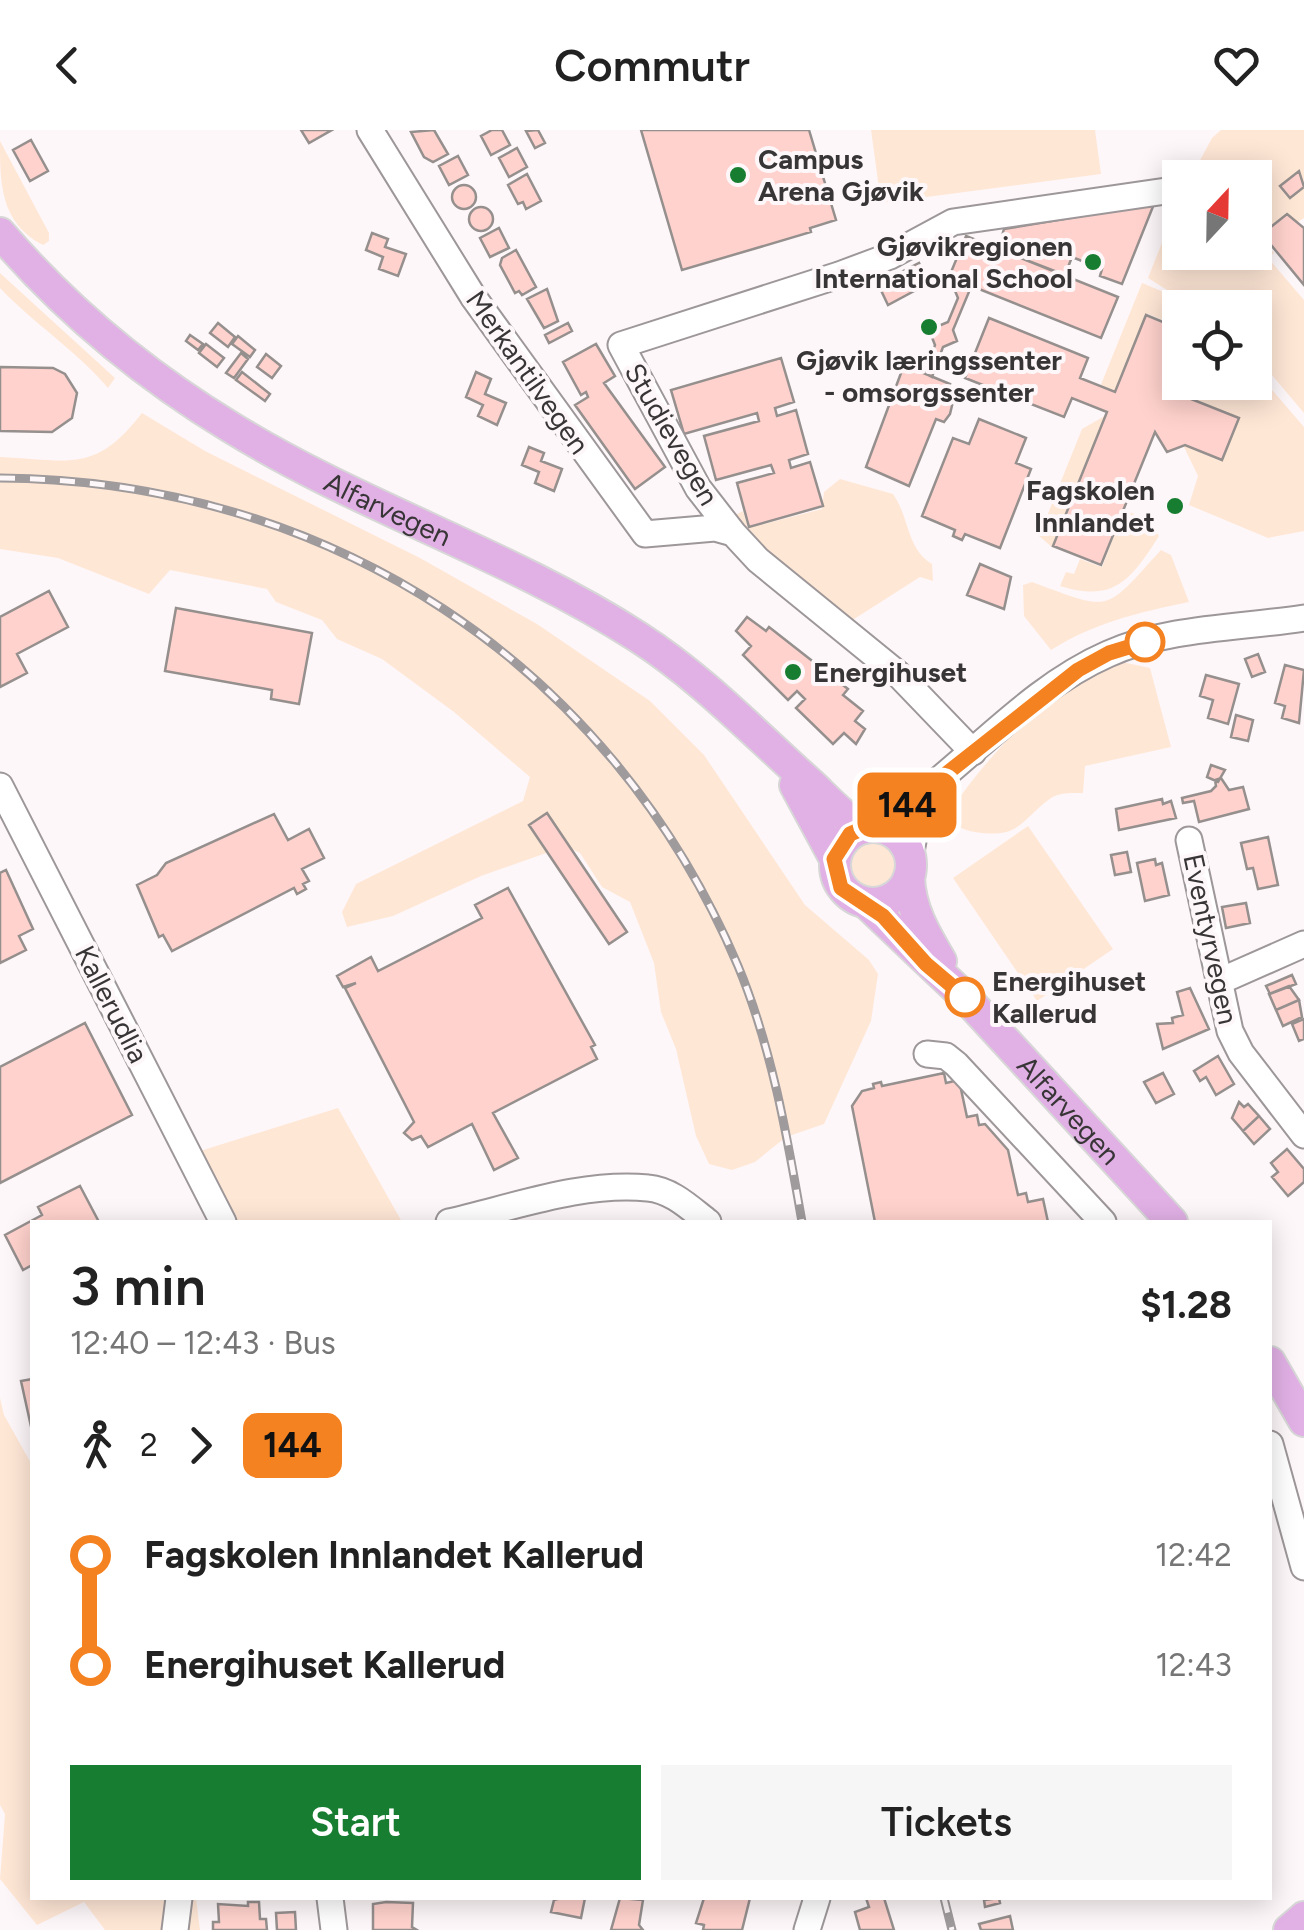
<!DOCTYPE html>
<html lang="en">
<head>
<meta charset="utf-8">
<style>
  :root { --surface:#fff; --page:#f6f6f6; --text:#222; --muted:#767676; --accent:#177d31 }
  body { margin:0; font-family:Figtree,sans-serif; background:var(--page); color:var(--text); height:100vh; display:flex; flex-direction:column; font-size:38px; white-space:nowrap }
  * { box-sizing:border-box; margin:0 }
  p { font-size:32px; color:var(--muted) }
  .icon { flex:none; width:55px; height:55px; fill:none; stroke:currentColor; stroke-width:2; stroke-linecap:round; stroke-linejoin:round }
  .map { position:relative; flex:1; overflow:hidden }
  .drawer { position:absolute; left:30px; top:1090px; width:1242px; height:680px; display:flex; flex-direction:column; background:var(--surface); border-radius:0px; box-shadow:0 5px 25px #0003 }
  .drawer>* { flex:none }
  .badge { padding:0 20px; border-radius:15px; font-size:35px; line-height:65px }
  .needle { width:65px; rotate:22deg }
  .controls { position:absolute; left:1162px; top:30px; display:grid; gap:20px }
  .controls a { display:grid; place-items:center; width:110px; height:110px; border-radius:0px; background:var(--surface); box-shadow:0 5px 25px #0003; font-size:50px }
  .map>.badge { position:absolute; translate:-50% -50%; box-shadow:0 0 0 5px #fff }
  .legs { display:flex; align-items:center; gap:15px; height:110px; padding:0 40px; font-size:32px }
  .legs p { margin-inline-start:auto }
  .summary { display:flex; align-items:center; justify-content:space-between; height:170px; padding:0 40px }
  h1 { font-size:55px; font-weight:600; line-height:75px }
  .button { display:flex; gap:20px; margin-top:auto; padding:20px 40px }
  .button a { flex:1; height:115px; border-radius:0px; background:var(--accent); color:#fff; font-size:40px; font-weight:600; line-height:115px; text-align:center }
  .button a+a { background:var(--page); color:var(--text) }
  ul { padding:0 40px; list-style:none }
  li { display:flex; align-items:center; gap:35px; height:110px; font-size:38px }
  li i { display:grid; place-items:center; width:15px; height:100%; margin:0 12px; background:currentColor }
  li i::after { content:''; width:25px; height:25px; margin:-12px; border:8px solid; border-radius:50%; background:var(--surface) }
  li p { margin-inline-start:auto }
  li:first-child i { background:linear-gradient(#0000 50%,currentColor 0) }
  li:last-child i { background:linear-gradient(currentColor 50%,#0000 0) }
  header { display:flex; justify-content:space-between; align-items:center; height:130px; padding:0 40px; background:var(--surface); font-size:45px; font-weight:600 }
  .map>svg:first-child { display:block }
  .green { fill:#ffe7d6 }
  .building { fill:#ffd2cd; stroke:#958f8e; stroke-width:2.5 }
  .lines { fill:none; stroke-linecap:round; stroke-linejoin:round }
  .minor-casing { stroke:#9d9799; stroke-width:29 }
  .major-casing { stroke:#d7d7d7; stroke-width:34 }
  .minor { stroke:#fff; stroke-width:25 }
  .major { stroke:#e1b0e5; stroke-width:30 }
  .rail-casing { stroke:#9f9a9b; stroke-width:9 }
  .rail { stroke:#fef7f9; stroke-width:5; stroke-dasharray:15; stroke-linecap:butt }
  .line-1-casing { stroke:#fff; stroke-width:22 }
  .line-1 { stroke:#f58220; stroke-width:15 }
  .poi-dot { fill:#177d31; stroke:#fef7f9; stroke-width:4 }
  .stop-1-dot { fill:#fff; stroke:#f58220; stroke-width:5 }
  .labels { text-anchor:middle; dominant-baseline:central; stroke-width:8; stroke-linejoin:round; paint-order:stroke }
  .poi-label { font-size:28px; font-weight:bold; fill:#383536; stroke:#fef7f9; text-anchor:start }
  .street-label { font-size:28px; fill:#383536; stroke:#fef7f9 }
  .stop-label { font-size:28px; font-weight:bold; fill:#383536; stroke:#fef7f9; text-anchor:start }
</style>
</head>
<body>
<header><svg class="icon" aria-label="back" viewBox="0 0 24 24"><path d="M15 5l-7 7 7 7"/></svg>Commutr<svg class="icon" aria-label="heart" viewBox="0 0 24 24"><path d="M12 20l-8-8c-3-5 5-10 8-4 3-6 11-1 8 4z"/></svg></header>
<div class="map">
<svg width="1304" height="1800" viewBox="0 0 1304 1800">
  <rect width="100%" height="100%" fill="#fef7f9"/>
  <path class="green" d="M871,0H1095L1101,44L881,73Z
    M1221,0H1304V88L1293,95L1285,86L1261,106L1274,123L1268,128L1304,170V283L1255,225V178L1194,177L1148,148L1180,67V122H1255V48L1191,47L1212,8Z
    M0,11L49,103V111L43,115C0,93 0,53 0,11Z
    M0,143L115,248L108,258C76,220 34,194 0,158Z
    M1142,153L1171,165L1185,177L1180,178V197L1148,184L1116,263L1100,257Z
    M1255,240L1304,297V401L1268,408L1189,375L1198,346L1183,315L1220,331L1237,290L1172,263L1180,242V252H1255Z
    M142,283L205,321L420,428L537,494L650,571L704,625L805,775L869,830L878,844L871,891L824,994L786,1007L755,1032L732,1040L709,1034L696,1006L676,919L661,882L654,833L630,772L602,757L580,723L566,716L481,746L393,786L347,797L342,782L356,754L523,671L530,647L454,582L382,529L337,509L322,490L276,472L267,459L170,440L149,464L58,428L0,419V327C70,330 95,344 142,283Z
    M1108,284L1053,418L1039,406L1082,299Z
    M840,349L893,364C910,388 906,418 932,434L933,451L920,447L851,491L733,398L735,385L743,381L748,398L822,379L824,362Z
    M1124,380L1148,389L1159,406C1131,450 1114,473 1060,456L1066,442L1074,444L1080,429L1102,437Z
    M1161,420L1171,425L1189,472C1137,483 1096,492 1051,520L1024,486L1023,455L1032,452C1113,482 1103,483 1161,420Z
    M1122,532L1150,538L1171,617L1085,636L1083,663C1072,663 1061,662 1051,668C1019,691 1021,709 975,702C963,700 954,696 950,685C961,655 1053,556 1083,543C1095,537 1109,536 1122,532Z
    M1028,696L1113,819L1037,871L953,748Z
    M845 734a27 27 0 1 1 54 0a27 27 0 1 1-54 0Z
    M338,978L402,1092H231L216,1048L197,1022Z
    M0,1268L4,1285L32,1335V1768H196L200,1800H105L84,1772L37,1795L0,1749L5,1684L0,1675Z"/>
  <path class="building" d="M301,0H332L309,13Z
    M434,0L448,24L433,32L424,27L411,2Z
    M492,0H502L510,15L491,25L481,6Z
    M538,0L545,13L535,18L526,1Z
    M641,0H809L836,90L810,98L811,102L682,140Z
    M31,10L48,41L30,51L13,20Z
    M517,18L527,37L509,47L499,28Z
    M458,26L468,45L449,55L439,36Z
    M1299,41L1304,57L1290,68L1280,56Z
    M527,44L541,71L526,79L523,72L518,74L508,55Z
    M452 67a12 12 0 1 1 24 0a12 12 0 1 1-24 0Z
    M1154,74L1122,154L1100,146L1102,139L1072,127L1065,145L998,119L1004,99Z
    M469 89a12 12 0 1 1 24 0a12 12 0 1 1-24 0Z
    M1287,84L1304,98V155L1262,104Z
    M499,98L509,118L490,127L480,108Z
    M372,103L388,109L385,117L406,124L398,146L379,139L383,127L366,120Z
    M966,106L1118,167L1101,208L949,147Z
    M516,120L536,157L522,165L519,161L515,163L500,135L502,128Z
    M919,133L929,153L888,175L878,154Z
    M950,149L971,157L953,200L957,211L943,217L932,247L924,243L935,215L929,200L948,192L958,168Z
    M547,159L558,191L544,198L527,169Z
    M1146,185L1180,199V239L1171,261L1239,288L1222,330L1185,315L1167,322L1155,302L1101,435L1053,416L1107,282L1072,268L1064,287L965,248L989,188L1088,228L1080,248L1115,262Z
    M218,193L235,207L228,217L210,203Z
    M568,193L572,201L549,213L545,205Z
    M190,205L203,214L198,220L186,211Z
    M238,206L255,220L250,227L232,214Z
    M206,214L224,228L217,237L199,223Z
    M596,214L615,246L604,253L665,337L635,359L575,275L588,267L586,262L581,265L563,232Z
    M241,223L248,229L234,248L226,243Z
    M266,224L281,236L272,248L257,237Z
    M781,228L794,272L775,278L777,286L796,280L808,324L789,330L791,338L810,332L823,376L749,397L737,353L774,343L771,335L716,350L704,306L759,291L757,283L684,304L671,260Z
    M904,235L950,254L948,260L955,263L950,284L944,292L936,289L909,356L866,337Z
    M0,237L53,238L65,244L77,263L72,288L52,302L0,301Z
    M242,242L270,264L265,271L236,250Z
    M476,242L491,249L485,264L506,273L497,295L478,286L483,275L466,267Z
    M979,289L1026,308L1016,333L1031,339L1000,418L965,404L962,410L953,406L955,400L922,386L953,308L969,314Z
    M529,317L544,323L541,331L562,339L554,361L535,353L539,342L522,335Z
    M980,434L1011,447L1004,479L967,465Z
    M49,461L68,497L17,524L27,543L0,557V487Z
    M176,478L312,503L299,574L271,569L272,560L165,541Z
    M747,487L766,501L769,497L848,559L843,565L863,581L855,591L865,599L856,614L844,603L833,614L796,578L805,569L797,561L788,570L743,525L751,516L736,501Z
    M1258,524L1265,542L1252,547L1245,529Z
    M1285,535L1304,540L1299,593L1282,588L1285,576L1275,573Z
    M1206,545L1239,554L1228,594L1208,588L1213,570L1200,566Z
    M1236,585L1253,590L1248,611L1231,607Z
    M1211,635L1225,640L1218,652L1207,647Z
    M1221,648L1229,660L1243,657L1249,679L1199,692L1194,671L1183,673L1182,668L1211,661L1216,656L1215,650Z
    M1162,669L1163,674L1171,671L1176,688L1119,700L1116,679Z
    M547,683L627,802L609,814L529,695Z
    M274,684L288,710L309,699L324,728L302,739L309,751L303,754L306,759L297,764L294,758L172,821L163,805L159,807L137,755L157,745L166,733Z
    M1268,707L1278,755L1258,759L1253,738L1247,739L1241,713Z
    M1127,722L1131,742L1115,745L1111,725Z
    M1155,729L1156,735L1162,733L1169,765L1145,771L1137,733Z
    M6,740L33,799L19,806L26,820L0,833V743Z
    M508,758L595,915L591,917L597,929L493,983L518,1028L494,1040L472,994L428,1017L421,1006L412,1010L404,1003L414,992L345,858L356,853L343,857L337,846L371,827L378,841L482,788L475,775Z
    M1246,773L1250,793L1226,798L1222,777Z
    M1292,845L1296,854L1270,864L1266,856Z
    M1289,856L1299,870L1276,880L1269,864Z
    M1190,858L1209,899L1163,919L1157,894L1173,893L1172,888L1183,885L1177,862Z
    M1299,870L1302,887L1283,896L1276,880Z
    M1304,889V909L1299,911L1292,894Z
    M85,893L132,985L0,1053V937Z
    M1218,926L1234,954L1216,965L1206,947L1200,951L1194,941Z
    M944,943L946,953L959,950L967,987L977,985L979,995L985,994L1008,1020L1018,1065L1026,1063L1028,1072L1043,1069L1048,1092H875L852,976L862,961L874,958L873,954L881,952L882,956Z
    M1163,943L1174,964L1156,973L1144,952Z
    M1239,972L1244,977L1248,974L1259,986L1243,1001L1232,988Z
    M1259,986L1270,999L1254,1014L1243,1001Z
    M1287,1019L1304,1039V1052L1288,1066L1272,1047L1278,1042L1271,1033Z
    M80,1056L99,1092H32V1135L23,1140L5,1105L42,1085L38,1077Z
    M32,1249V1301L21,1251Z
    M561,1768H585L581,1788L551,1782L554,1770Z
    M620,1768L643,1770L639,1795L643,1800H611Z
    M704,1768H750L742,1800H703L704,1795L696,1793Z
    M866,1768H884L894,1800H860L855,1782L869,1777Z
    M999,1768L1000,1773L985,1777L984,1770Z
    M248,1772H259L260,1789H266L267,1800H213V1792H219L218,1774L248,1776Z
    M386,1772L413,1773L412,1797L417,1800H373V1774Z
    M295,1782L296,1800H277L276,1783Z
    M1010,1786L1013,1800H981L979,1794Z"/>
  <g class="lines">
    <g class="minor-casing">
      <path id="minor" d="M370,0L474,168L645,404L715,398L733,403
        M973,622L898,544L758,430L733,403L698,358L621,215L839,145L890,126L953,92L1173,60
        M0,656L223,1092
        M874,697C957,648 1019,563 1108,524C1168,497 1240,498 1304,488
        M1189,710L1230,901L1241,923L1304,1005
        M910,728L916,694L936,657
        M1218,852L1304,814
        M927,924L946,926L956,934L1103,1092
        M449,1092C511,1078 584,1051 648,1058C672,1060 691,1079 708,1092
        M1270,1314L1304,1437
        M330,1768L334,1800
        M175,1800L179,1768
        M807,1800L817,1768"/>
    </g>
    <g class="major-casing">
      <g id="major">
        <path id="s1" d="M0,103C66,180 146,246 232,298C362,378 509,424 638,507C702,548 755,604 811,654C828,670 843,687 863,698"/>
        <path d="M795,655L835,729"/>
        <circle cx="873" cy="735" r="38"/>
        <path d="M909,747C910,779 925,804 941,831"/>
        <path id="s2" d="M866,773L965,867L1172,1092"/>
        <path d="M1270,1232L1304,1291"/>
        <path d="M1289,1800L1304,1787"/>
      </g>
    </g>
    <use href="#minor" class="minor"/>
    <use href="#major" class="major"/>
    <g class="rail-casing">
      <path id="rail" d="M0,348C327,350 610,533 738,836C772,918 787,1006 802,1092
        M944,1768L952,1800"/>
    </g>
    <use href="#rail" class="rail"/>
  </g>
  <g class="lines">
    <g class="line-1-casing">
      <path id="line-1" d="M965,867L926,834L883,786L841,758L834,729L850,704L894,685L1078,540L1109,523L1145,512"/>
    </g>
    <use href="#line-1" class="line-1"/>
  </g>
  <g class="poi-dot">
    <circle cx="738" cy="45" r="10"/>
    <circle cx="1093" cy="132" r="10"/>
    <circle cx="929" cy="197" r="10"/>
    <circle cx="1175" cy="376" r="10"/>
    <circle cx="793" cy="542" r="10"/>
  </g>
  <g class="stop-1-dot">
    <circle cx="1145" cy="512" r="18"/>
    <circle cx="965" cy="867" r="18"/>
  </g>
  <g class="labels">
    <g class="poi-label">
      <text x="758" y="29">Campus<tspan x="758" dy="32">Arena Gjøvik</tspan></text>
      <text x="1073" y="116" text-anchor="end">Gjøvikregionen<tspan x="1073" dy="32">International School</tspan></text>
      <text x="929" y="230" text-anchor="middle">Gjøvik læringssenter<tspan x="929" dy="32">- omsorgssenter</tspan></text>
      <text x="1155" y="360" text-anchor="end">Fagskolen<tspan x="1155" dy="32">Innlandet</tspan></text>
      <text x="813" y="542">Energihuset</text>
    </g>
    <g class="street-label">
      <text transform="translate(528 242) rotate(55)">Merkantilvegen</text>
      <text transform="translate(672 304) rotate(60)">Studievegen</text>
      <text stroke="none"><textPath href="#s1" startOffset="480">Alfarvegen</textPath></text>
      <text transform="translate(1211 809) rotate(78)">Eventyrvegen</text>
      <text transform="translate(112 874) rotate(63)">Kallerudlia</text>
      <text stroke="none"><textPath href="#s2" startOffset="290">Alfarvegen</textPath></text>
    </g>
    <g class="stop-label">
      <text x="992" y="851">Energihuset<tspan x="992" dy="32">Kallerud</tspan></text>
    </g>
  </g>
</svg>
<div class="controls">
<a><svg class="needle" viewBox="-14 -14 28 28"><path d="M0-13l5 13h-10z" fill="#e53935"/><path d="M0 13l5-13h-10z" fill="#767676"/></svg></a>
<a><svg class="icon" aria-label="locate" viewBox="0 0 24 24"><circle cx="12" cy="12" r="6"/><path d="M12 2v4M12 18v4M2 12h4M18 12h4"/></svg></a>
</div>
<b class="badge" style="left:907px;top:675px;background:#f58220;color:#111">144</b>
<section class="drawer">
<div class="summary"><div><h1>3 min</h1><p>12:40 – 12:43 · Bus</p></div><b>$1.28</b></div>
<div class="legs"><svg class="icon" aria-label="walk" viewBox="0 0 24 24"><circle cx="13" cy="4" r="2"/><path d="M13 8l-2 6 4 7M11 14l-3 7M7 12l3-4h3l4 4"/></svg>2<svg class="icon" aria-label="forward" viewBox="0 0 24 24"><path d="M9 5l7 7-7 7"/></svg><b class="badge" style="background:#f58220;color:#111">144</b></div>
<ul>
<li><i style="color:#f58220"></i><b>Fagskolen Innlandet Kallerud</b><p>12:42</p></li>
<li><i style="color:#f58220"></i><b>Energihuset Kallerud</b><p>12:43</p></li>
</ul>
<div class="button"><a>Start</a><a>Tickets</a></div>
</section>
</div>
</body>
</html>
